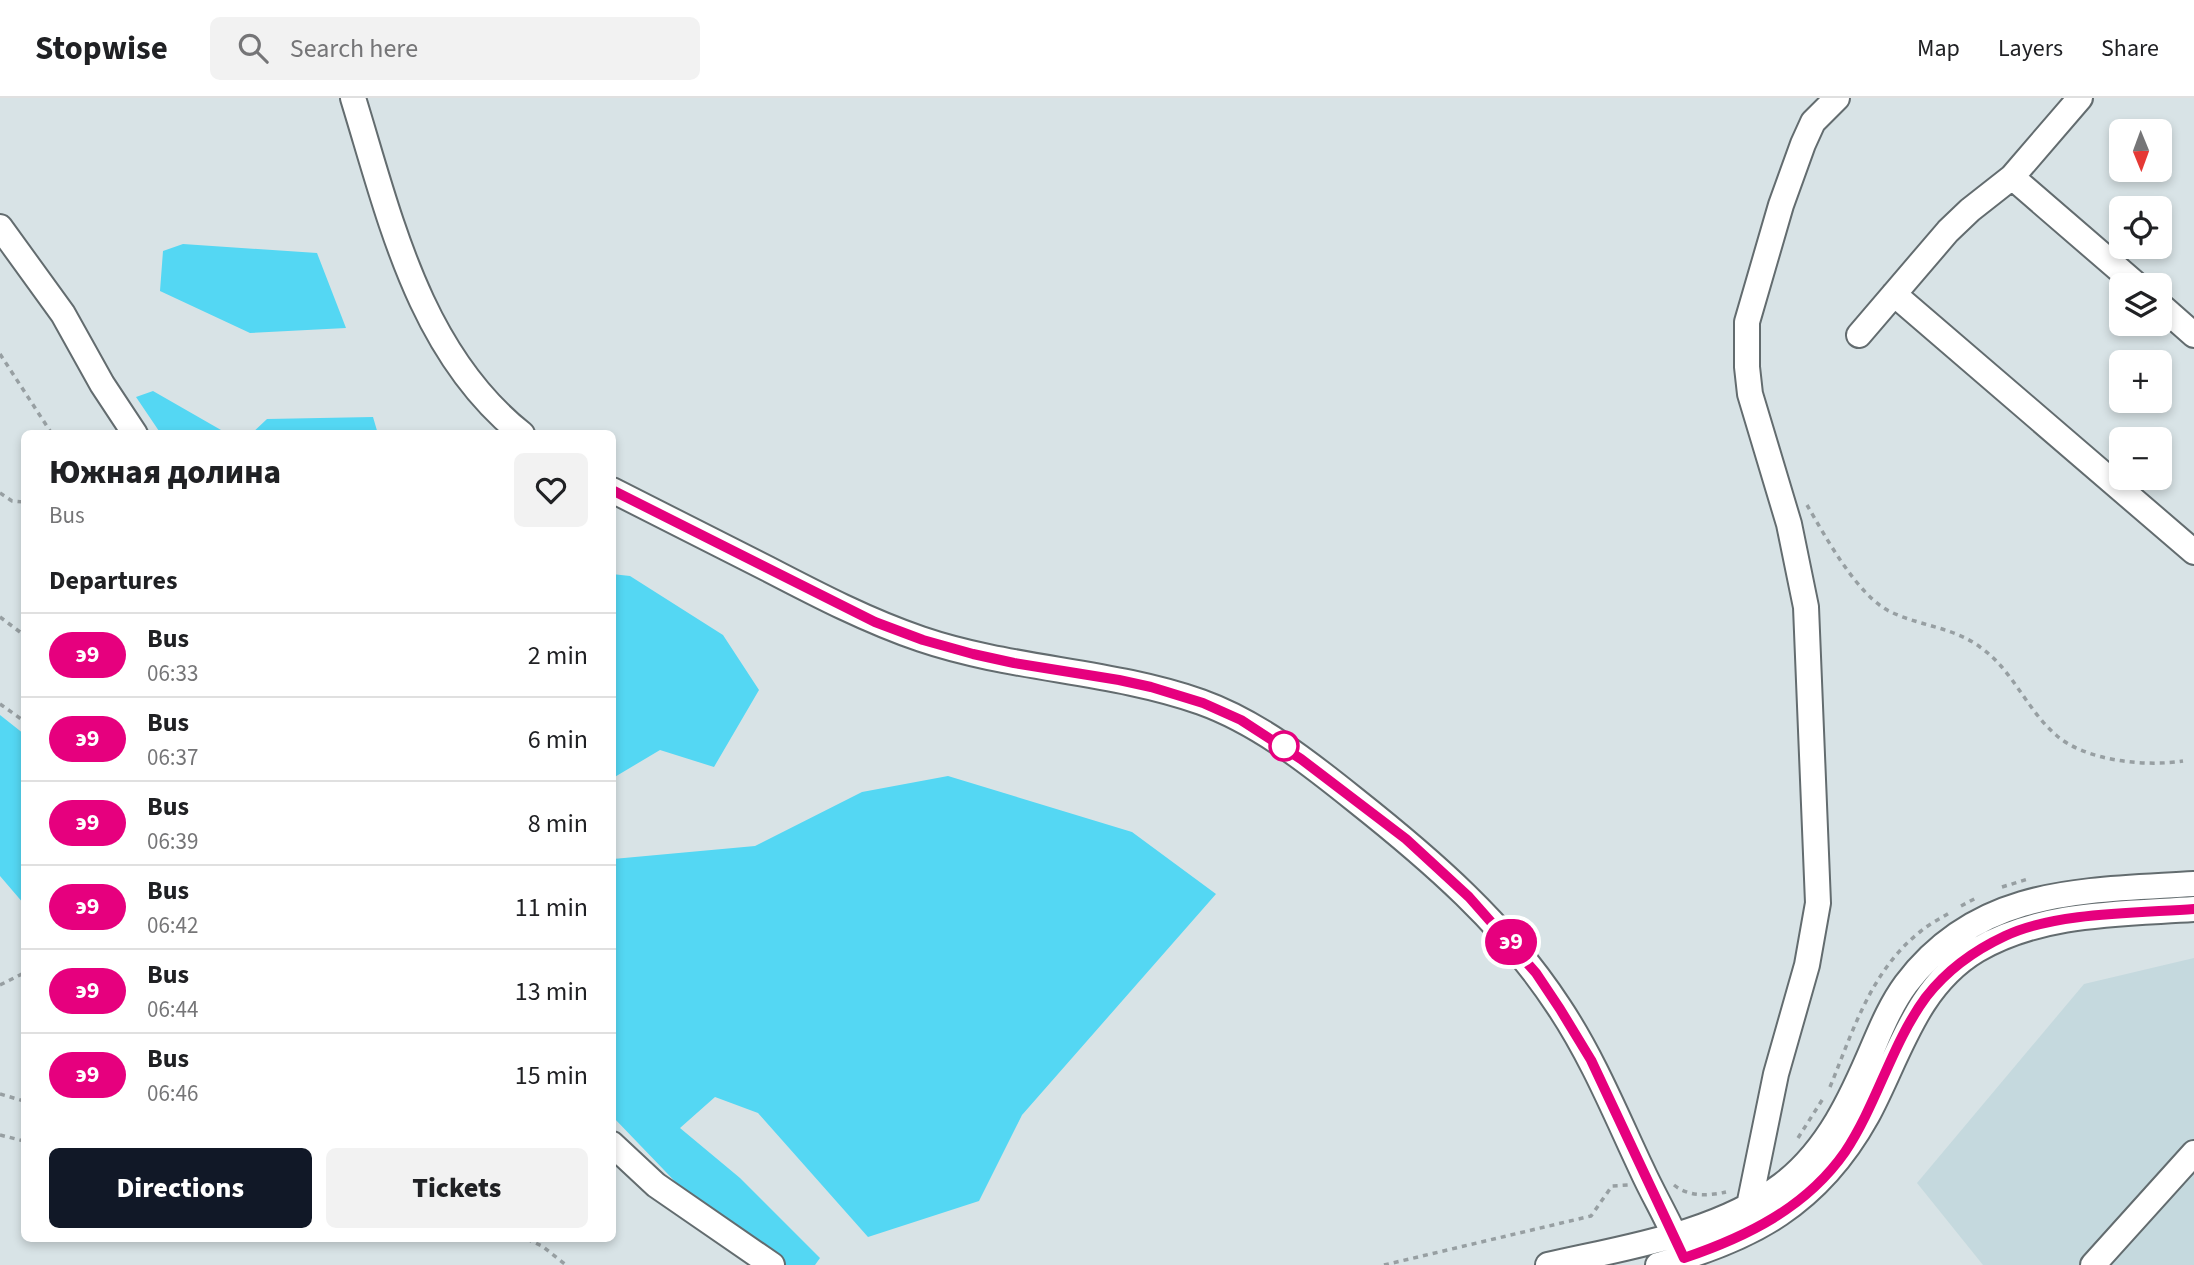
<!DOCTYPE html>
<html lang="en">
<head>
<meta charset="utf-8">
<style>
  :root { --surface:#fff; --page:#f2f2f2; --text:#202124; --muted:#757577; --line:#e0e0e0; --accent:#111827 }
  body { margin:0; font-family:"Source Sans 3",sans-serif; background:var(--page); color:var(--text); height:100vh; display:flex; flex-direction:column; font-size:26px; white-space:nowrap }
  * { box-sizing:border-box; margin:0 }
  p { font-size:23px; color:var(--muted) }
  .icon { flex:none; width:38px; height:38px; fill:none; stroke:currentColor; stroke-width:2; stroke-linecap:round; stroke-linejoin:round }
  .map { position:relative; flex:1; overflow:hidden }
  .details { position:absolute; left:21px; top:332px; width:595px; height:812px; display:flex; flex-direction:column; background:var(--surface); border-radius:10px; box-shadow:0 4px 10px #0003 }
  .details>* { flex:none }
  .badge { padding:0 14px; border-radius:23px; font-size:24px; line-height:46px }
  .needle { width:46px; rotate:179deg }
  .fabs { position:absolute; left:2109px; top:21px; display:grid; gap:14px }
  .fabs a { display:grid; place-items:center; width:63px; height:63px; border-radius:10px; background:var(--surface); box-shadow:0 4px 10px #0003; font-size:35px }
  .map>.badge { position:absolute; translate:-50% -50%; box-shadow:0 0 0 4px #fff }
  h2 { padding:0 28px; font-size:26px; line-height:63px }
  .round { display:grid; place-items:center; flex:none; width:74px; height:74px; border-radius:10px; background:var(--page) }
  .head { display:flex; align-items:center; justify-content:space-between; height:119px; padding:0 28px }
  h1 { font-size:33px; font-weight:800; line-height:52px }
  .primary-button { display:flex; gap:14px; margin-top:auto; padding:14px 28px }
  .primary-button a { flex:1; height:80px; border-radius:10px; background:var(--accent); color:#fff; font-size:28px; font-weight:800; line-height:80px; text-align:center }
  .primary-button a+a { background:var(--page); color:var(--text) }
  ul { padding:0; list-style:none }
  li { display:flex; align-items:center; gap:21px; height:84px; padding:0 28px; border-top:2px solid var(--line) }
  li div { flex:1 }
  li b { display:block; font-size:26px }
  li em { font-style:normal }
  li .badge { min-width:77px; font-weight:700; text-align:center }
  header { display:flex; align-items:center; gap:42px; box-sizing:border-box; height:98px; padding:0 35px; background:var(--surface); border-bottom:2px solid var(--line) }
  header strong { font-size:33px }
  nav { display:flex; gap:38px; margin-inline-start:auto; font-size:24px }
  .search { width:490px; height:63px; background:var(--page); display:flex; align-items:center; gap:18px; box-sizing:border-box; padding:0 24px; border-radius:10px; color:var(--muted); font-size:26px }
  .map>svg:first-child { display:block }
  .built { fill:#c5d9de }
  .green { fill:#54d7f3 }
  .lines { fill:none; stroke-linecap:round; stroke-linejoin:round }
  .minor-casing { stroke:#636c6f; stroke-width:28 }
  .path { stroke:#979fa2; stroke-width:3.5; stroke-dasharray:5 5; stroke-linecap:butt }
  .minor { stroke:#fff; stroke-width:24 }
  .line-casing { stroke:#fff; stroke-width:16 }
  .line { stroke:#e6007e; stroke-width:10 }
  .stop-dot { fill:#fff; stroke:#e6007e; stroke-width:3.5 }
</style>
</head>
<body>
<header>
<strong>Stopwise</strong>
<div class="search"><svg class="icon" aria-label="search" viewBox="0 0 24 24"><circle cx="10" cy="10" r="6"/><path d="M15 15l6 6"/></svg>Search here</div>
<nav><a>Map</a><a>Layers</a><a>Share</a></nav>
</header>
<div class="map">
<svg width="2194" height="1167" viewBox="0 0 2194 1167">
  <rect width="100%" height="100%" fill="#d8e3e6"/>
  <path class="built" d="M2194,860V1167H1983L1917,1085L2084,886Z"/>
  <path class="green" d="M183,146L317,155L346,230L250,235L160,193L163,153Z
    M153,293L228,336H161L136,299Z
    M373,319L378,336H251L267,321Z
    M612,476L630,478L723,537L759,592L714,669L660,652L613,680Z
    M0,617L24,636V806L0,778Z
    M948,678L1132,734L1216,796L1022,1017L979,1103L868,1139L758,1015L715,999L680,1030L740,1080L820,1160L815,1167H782L689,1098L613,1019V761L755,748L862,694Z"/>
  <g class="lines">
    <g class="minor-casing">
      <path id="minor" d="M353,0C390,120 419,254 522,336
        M2012,79L2137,187
        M0,129L63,216L102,286L135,336
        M1894,196L2194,454
        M2160,207L2194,237
        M1859,237L1948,133L1970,112L2012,79L2080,0
        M612,392C664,418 716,445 768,471C818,497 868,523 921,541C1012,572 1110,572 1201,604C1257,624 1308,664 1354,701C1431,762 1505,826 1559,909C1593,960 1616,1017 1642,1072C1656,1103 1676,1134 1686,1167
        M612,1046L656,1087L772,1167
        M1749,1108L1776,976L1807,867L1818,805L1806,509L1789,426L1750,296L1747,269V224L1781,107L1803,46L1813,24L1837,0
        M1548,1167C1627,1149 1717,1136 1782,1087C1828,1052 1852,999 1874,947C1883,926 1892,905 1906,886C1979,789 2084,793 2194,786
        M1658,1167C1753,1141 1818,1106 1867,1018C1899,959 1915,889 1977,852C2042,814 2121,816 2194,811
        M2093,1167L2194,1055"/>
    </g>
    <path class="path" d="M0,256L52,336
      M0,395L12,403L24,404
      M1807,407C1825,438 1858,499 1891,514C1920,528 1953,529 1980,549C2013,572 2026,611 2056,637C2085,663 2146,669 2183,663
      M0,519L24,537
      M0,606L24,623
      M2002,789L2028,781
      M1961,808L1976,800
      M0,887L24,875
      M1830,989C1853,933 1871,872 1921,833C1929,826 1940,821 1949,815
      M0,996L24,1003
      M0,1037L24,1043
      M1798,1040L1824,999
      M1674,1087C1689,1099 1708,1098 1726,1094
      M527,1141L542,1148L566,1167
      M1384,1167L1591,1118L1612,1088L1628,1087"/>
    <use href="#minor" class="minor"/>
  </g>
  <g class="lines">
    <g class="line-casing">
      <path id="line" d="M612,392L875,524L923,542L973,556L1014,565L1119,582L1151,589L1203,605L1241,622L1301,661L1406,741L1469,799L1536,875L1560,911L1591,962L1684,1160C1746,1139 1806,1110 1845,1054C1877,1006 1892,945 1926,899C1947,872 1975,852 2005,838C2055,814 2139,815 2194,811"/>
    </g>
    <use href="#line" class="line"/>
  </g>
  <circle class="stop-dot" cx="1284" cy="648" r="14"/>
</svg>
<div class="fabs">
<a><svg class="needle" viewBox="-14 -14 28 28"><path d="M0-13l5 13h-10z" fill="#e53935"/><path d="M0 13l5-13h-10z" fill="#757577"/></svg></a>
<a><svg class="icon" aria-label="locate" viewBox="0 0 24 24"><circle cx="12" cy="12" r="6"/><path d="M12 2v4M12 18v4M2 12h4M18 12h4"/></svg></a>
<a><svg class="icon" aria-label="layers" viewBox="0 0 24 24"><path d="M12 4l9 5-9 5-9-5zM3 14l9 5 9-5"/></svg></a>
<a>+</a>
<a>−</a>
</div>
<b class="badge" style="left:1511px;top:844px;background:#e6007e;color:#fff">э9</b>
<section class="details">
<div class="head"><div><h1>Южная долина</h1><p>Bus</p></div><a class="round"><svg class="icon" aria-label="heart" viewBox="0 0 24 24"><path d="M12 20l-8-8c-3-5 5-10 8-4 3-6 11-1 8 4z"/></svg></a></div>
<h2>Departures</h2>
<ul>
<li><span class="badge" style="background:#e6007e;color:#fff">э9</span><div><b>Bus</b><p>06:33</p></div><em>2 min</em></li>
<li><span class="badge" style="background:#e6007e;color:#fff">э9</span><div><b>Bus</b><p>06:37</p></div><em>6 min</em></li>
<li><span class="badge" style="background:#e6007e;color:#fff">э9</span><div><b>Bus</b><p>06:39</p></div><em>8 min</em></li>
<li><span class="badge" style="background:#e6007e;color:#fff">э9</span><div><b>Bus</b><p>06:42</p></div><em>11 min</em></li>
<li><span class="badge" style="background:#e6007e;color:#fff">э9</span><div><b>Bus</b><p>06:44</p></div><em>13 min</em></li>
<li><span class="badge" style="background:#e6007e;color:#fff">э9</span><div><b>Bus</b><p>06:46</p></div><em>15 min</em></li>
</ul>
<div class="primary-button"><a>Directions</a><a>Tickets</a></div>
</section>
</div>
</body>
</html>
